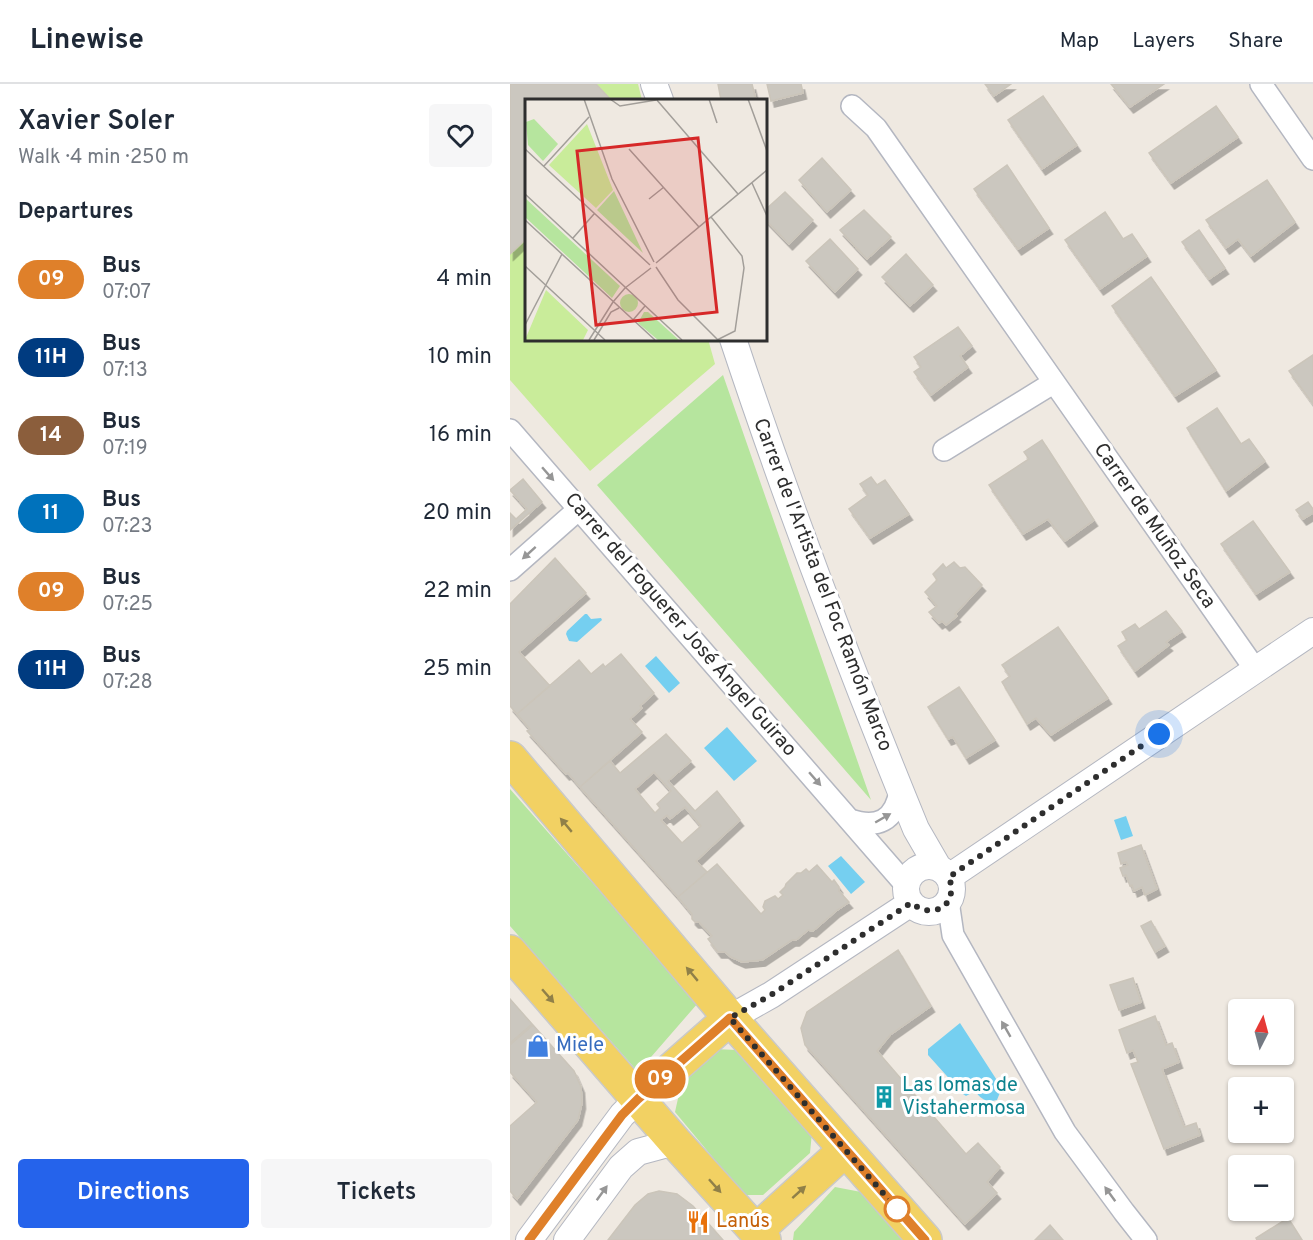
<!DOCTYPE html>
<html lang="en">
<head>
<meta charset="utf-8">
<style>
  :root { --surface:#fff; --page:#f6f6f7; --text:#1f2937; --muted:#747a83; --line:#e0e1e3; --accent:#2563eb }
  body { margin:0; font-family:Overpass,sans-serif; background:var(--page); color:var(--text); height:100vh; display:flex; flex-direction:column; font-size:22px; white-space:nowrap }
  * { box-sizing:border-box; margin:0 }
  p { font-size:20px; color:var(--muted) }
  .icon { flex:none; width:33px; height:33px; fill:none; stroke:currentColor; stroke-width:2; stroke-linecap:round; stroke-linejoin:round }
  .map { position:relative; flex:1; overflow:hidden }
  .side { display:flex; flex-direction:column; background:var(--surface); width:510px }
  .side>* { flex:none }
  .badge { padding:0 12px; border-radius:20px; font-size:21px; line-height:39px }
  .needle { width:39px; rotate:6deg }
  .tools { position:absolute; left:718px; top:915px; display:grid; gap:12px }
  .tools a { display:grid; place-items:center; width:66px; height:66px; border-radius:6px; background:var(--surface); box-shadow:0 2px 4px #0004; font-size:30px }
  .you { position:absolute; width:30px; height:30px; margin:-15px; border:4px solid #fff; border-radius:50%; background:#1a73e8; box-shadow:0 0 0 9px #1a73e833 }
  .map>.badge { position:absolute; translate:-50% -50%; box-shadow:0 0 0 3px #fff }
  h2 { padding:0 18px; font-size:22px; line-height:54px }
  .round { display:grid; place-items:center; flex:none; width:63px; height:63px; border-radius:6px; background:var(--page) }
  .summary { display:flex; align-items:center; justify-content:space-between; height:102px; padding:0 18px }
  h1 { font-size:28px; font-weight:600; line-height:45px }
  .cta { display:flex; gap:12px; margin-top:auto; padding:12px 18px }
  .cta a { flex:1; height:69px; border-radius:6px; background:var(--accent); color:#fff; font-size:24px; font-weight:600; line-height:69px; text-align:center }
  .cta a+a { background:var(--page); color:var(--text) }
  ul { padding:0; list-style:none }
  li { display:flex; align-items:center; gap:18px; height:78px; padding:0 18px }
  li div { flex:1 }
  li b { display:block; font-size:22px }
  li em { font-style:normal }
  li .badge { min-width:66px; font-weight:700; text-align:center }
  header { display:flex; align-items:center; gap:36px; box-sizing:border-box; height:84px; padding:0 30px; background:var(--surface); border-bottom:2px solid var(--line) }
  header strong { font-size:28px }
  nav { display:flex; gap:33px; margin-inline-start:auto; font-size:21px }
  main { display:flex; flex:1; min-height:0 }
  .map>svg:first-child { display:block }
  .green { fill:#b6e59e }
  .pitch { fill:#c9ec9a }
  .water { fill:#75cff0 }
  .building { fill:#cbc7bf; stroke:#cbc5ba; stroke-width:1.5; fill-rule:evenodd; filter:url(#shadow) }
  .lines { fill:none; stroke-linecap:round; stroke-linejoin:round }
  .minor-casing { stroke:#b4b7c1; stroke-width:24 }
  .tertiary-casing { stroke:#b4b7c1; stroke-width:28 }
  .primary-casing { stroke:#c9c9c9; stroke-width:36 }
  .minor { stroke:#fff; stroke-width:21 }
  .tertiary { stroke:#fff; stroke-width:26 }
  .primary { stroke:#f2d163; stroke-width:33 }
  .oneway { fill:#969696 }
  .oneway2 { fill:#908048 }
  .line-casing { stroke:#fff; stroke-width:14 }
  .line { stroke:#df802a; stroke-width:9 }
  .walk { stroke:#2e2e2e; stroke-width:6; stroke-dasharray:0 10.8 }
  .stop-dot { fill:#fff; stroke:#df802a; stroke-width:3 }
  .labels { text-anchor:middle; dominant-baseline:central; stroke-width:6; stroke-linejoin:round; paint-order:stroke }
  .street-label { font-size:20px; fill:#2e2e2e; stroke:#fff }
  .shop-label { font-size:20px; fill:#366cbe; stroke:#fff; text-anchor:start }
  .culture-label { font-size:20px; fill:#0d838f; stroke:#fff; text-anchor:start }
  .food-label { font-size:20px; fill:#c56008; stroke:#fff; text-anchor:start }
  .inset-road { fill:none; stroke:#a29e99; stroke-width:1.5 }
  .view { fill:#d62828; fill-opacity:0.15; stroke:#d62828; stroke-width:3 }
  .inset-edge { fill:none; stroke:#2e2e2e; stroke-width:3 }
</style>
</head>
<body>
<header>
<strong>Linewise</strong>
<nav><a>Map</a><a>Layers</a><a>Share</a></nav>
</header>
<main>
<section class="side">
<div class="summary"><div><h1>Xavier Soler</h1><p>Walk · 4 min · 250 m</p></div><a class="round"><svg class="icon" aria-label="heart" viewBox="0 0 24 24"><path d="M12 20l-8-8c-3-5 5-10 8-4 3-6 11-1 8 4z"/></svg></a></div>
<h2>Departures</h2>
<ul>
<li><span class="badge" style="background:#df802a;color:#fff">09</span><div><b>Bus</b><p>07:07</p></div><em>4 min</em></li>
<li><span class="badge" style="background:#003b80;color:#fff">11H</span><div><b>Bus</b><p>07:13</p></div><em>10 min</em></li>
<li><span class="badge" style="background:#8b5e3c;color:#fff">14</span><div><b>Bus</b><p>07:19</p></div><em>16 min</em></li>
<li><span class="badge" style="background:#0072bc;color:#fff">11</span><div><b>Bus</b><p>07:23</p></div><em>20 min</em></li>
<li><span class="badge" style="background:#df802a;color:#fff">09</span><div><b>Bus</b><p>07:25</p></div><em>22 min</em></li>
<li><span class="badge" style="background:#003b80;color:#fff">11H</span><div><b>Bus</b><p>07:28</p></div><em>25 min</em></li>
</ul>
<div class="cta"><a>Directions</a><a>Tickets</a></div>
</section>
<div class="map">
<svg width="803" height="1156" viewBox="0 0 803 1156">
  <defs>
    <filter id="shadow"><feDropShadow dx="3.5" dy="6" stdDeviation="0" flood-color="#0004"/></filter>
  </defs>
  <rect width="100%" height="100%" fill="#efe9e1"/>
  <path class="green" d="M213,291L361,716L87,401Z
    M0,705L188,919L128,988L0,842Z
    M203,965L227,966L302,1048L300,1069L253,1111H234L165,1028L171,1001Z
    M325,1103L351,1108L395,1156H283L284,1148Z"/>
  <path class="pitch" d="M0,0H128L132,16H16V255H198L205,280L80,387L0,296Z"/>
  <path class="water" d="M75,530H77L81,535L91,534L92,536L67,558L59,557L56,550L57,547Z
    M146,572L170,599L159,609L135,582Z
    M217,643L247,677L224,697L194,664Z
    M616,732L623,752L611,756L604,736Z
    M331,772L355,798L341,810L318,782Z
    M450,939L490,1001L491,1006L487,1016C476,1019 471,1015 465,1007L456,1012L453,1010L418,971V965Z"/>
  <path class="building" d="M0,0H86L101,16H16V155L0,170Z
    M208,0H242L246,16H211Z
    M257,0H291L293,9L261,17Z
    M475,0H501L484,12Z
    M601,0H654L620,23Z
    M533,12L567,61L532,85L498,36Z
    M706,22L728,53L661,99L639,69Z
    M312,74L341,106L317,128L289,96Z
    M497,81L539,144L508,165L464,105Z
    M757,96L785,138L741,172L728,155L716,164L696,136Z
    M275,108L303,136L279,160L255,135V126Z
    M354,126L381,153L357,175L330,146Z
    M595,128L613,155L622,150L637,172L590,205L555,156Z
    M689,146L715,184L699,195L672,158Z
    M320,155L348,185L325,208L296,177Z
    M396,170L423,201L400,222L372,193Z
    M641,193L706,286L665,312L602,222Z
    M448,243L462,262L450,272L458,283L421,311L404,288L411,283L404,273Z
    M803,271V320L779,287Z
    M707,324L731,360L739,355L755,377L716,407L677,344Z
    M532,356L584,436L555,457L538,435L513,450L479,401L519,375L514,368Z
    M361,393L367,401L375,396L399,430L360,454L339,425L358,411L350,400Z
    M13,395L32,418L0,446V429L6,435L17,425L0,406Z
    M798,418L803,425V429L793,435L786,426Z
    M743,437L780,488L746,510L711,460Z
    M45,474L76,509L9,568L40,602L7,630L0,622V520Z
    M444,478L450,484L455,483L472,501L445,530L447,532L436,541L432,537L429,539L419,528L427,522L415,508L427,496L423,490L433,480L436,484Z
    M656,527L672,547L656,558L659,561L625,587L608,562L617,556L612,548L625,540L629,545Z
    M548,543L598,614L541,651L526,634L517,640L492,598L500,592L492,581Z
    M111,570L144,609L130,622L132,624L120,635L132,648L70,703L58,689L56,690L17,647L20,645L7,630L69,576L81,590L93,580L95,583Z
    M449,603L485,656L456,674L443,653L438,655L418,623Z
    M156,650L181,677L158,697L185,727L207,707L230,736L186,777L197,788L168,813L70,703L100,677L110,689ZM144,688L161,707L147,720L150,724L145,729L125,705ZM175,723L191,742L172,759L151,736L157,731L160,735Z
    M631,761L647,805L635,811L632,803L624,807L622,801L620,802L616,791L613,792L610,784L618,781L616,778L611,780L608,769Z
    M207,780L251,830L255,826L253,823L255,817L265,812L268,815L273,811L270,808L275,803L276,800L287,789H291L296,785L299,788L307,781L322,798L324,796L329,803V807L339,818L326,827L303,847L298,846L286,856H282L252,876L232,878L221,873L215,868H208L198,855L202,852L189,838H185L182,835V830L168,813Z
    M641,837L655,862L645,868L631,842Z
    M388,866L421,922L380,951L367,967L456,1070L468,1059L490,1083L477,1098L487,1109L455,1140L295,961L291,944L297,928Z
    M623,894L631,918L609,926L600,901Z
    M0,915L22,940L0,959Z
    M645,932L656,961L662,959L669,978L652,985L674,1043L686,1039L690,1051L654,1065L621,980L628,978L623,966L617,969L609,946Z
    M23,941L64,987L71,1003L72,1019L68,1036L7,1115L0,1107V1042L27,1018L0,988V961Z
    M149,1107L167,1110L183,1122L213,1156H98L125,1121L138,1110Z
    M778,1134L792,1156H747L746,1154Z
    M540,1141L553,1156H525Z"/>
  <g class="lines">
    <g class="minor-casing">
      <path id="minor" d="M751,0L803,75
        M342,22L366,44L745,585
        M0,346L396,801
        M434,366L543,299
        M0,486L69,425
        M340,736C367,745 385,737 390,707
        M438,817L443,851L555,1048L614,1128L636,1156"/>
    </g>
    <g class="tertiary-casing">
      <path id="tertiary" d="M144,0L150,16
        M223,255C278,421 340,584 406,745L428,783
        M396 805a23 23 0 1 1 46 0a23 23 0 1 1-46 0Z
        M439,793L803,547
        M220,934L261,911L401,819
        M19,1156L112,1031L128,1015
        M57,1156L111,1083L128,1068L165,1058"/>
    </g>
    <g class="primary-casing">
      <path id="primary" d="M0,674L220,934L415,1156
        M0,868L165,1058L254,1156
        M128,1015L220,934
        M246,1147L335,1066"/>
    </g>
    <use href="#minor" class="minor"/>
    <use href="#tertiary" class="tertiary"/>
    <use href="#primary" class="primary"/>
  </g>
  <defs><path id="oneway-solid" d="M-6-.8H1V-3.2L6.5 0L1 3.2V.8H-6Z" transform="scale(1.5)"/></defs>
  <g class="oneway">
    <use href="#oneway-solid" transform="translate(38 390) rotate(49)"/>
    <use href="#oneway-solid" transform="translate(19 469) rotate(138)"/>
    <use href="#oneway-solid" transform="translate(305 695) rotate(49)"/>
    <use href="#oneway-solid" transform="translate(373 734) rotate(-30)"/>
    <use href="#oneway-solid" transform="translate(496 945) rotate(-120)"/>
    <use href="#oneway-solid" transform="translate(92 1109) rotate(-54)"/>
    <use href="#oneway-solid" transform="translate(600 1110) rotate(-126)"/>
  </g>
  <g class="oneway2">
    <use href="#oneway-solid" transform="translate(56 741) rotate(-130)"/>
    <use href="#oneway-solid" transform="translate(182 890) rotate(-130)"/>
    <use href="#oneway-solid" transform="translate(38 912) rotate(49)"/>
    <use href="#oneway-solid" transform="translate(205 1102) rotate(48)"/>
    <use href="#oneway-solid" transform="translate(289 1108) rotate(-42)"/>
  </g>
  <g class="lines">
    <g class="line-casing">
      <path id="line" d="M19,1156L112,1031L128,1015L220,934L415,1156"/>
    </g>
    <use href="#line" class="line"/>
    <path class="walk" d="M387,1125L220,934L261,911L401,819C423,836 449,822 439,793L649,650"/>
  </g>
  <defs>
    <g id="shop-bare" transform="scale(1.8)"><path d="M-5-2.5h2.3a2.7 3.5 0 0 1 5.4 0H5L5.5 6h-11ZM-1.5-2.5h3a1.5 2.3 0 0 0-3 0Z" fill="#3f7fe0" stroke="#fff" stroke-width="2.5" paint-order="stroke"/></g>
    <g id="building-bare" transform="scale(1.8)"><path d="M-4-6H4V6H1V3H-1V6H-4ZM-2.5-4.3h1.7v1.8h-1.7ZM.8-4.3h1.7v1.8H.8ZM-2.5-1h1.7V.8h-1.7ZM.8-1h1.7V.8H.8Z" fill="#0f9aa8" stroke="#fff" stroke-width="2.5" paint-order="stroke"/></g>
    <g id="restaurant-bare" transform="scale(1.8)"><path d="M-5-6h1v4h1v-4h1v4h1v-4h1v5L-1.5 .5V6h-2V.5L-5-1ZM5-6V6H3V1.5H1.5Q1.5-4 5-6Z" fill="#e8710a" stroke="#fff" stroke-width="2.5" paint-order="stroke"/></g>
  </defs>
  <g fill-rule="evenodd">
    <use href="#shop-bare" x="28" y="962"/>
    <use href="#building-bare" x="374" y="1013"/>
    <use href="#restaurant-bare" x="188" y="1138"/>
  </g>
  <circle class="stop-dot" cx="387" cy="1125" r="12"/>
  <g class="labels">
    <g class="street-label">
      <text transform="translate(644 442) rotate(55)">Carrer de Muñoz Seca</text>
      <text transform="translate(312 501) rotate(69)">Carrer de l'Artista del Foc Ramón Marco</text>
      <text transform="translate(170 541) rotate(49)">Carrer del Foguerer José Ángel Guirao</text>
    </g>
    <g class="shop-label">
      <text x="46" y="962">Miele</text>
    </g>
    <g class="culture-label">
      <text x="392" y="1002">Las lomas de<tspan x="392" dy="23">Vistahermosa</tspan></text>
    </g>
    <g class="food-label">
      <text x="206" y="1138">Lanús</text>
    </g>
  </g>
  <g transform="translate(15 15)">
    <rect width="242" height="242" fill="#efe9e1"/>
    <path d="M9,20L33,45L18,62L3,46L1,23ZM89,92L118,154L72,111ZM0,99L95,187L87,199L0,118ZM95 204a9 9 0 1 1 18 0a9 9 0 1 1-18 0ZM119,213H123L154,241H133L113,224Z" fill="#b6e59e"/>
    <path d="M62,25L88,91L71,109L24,66ZM21,191L63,231L58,241H0Z" fill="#c9ec9a"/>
    <path class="inset-road" d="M59,0L87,80L129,163M85,0L95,7L131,1M131,0L213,95M184,0L192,24M223,0L242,52M0,50L125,166M104,50L174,128M19,67L64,18M227,84L242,117M0,95L157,241M124,100L139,88M186,118L217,157L219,169L210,232L192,241M0,121L130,241M48,139L69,115M131,164L242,71M0,167L80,241M131,168L153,201L193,241M100,189L126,169M88,203L100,189M108,221L120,207M0,226L37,155M64,241L88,203M69,241L86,213L94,209"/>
    <path class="view" d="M173,39L192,213L71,226L52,52Z"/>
    <rect width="242" height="242" class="inset-edge"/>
  </g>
</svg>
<div class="tools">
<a><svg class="needle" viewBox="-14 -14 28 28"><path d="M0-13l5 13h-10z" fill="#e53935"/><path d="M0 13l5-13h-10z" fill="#747a83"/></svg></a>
<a>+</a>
<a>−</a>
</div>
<div class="you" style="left:649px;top:650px"></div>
<b class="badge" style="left:150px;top:995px;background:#df802a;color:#fff">09</b>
</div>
</main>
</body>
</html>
